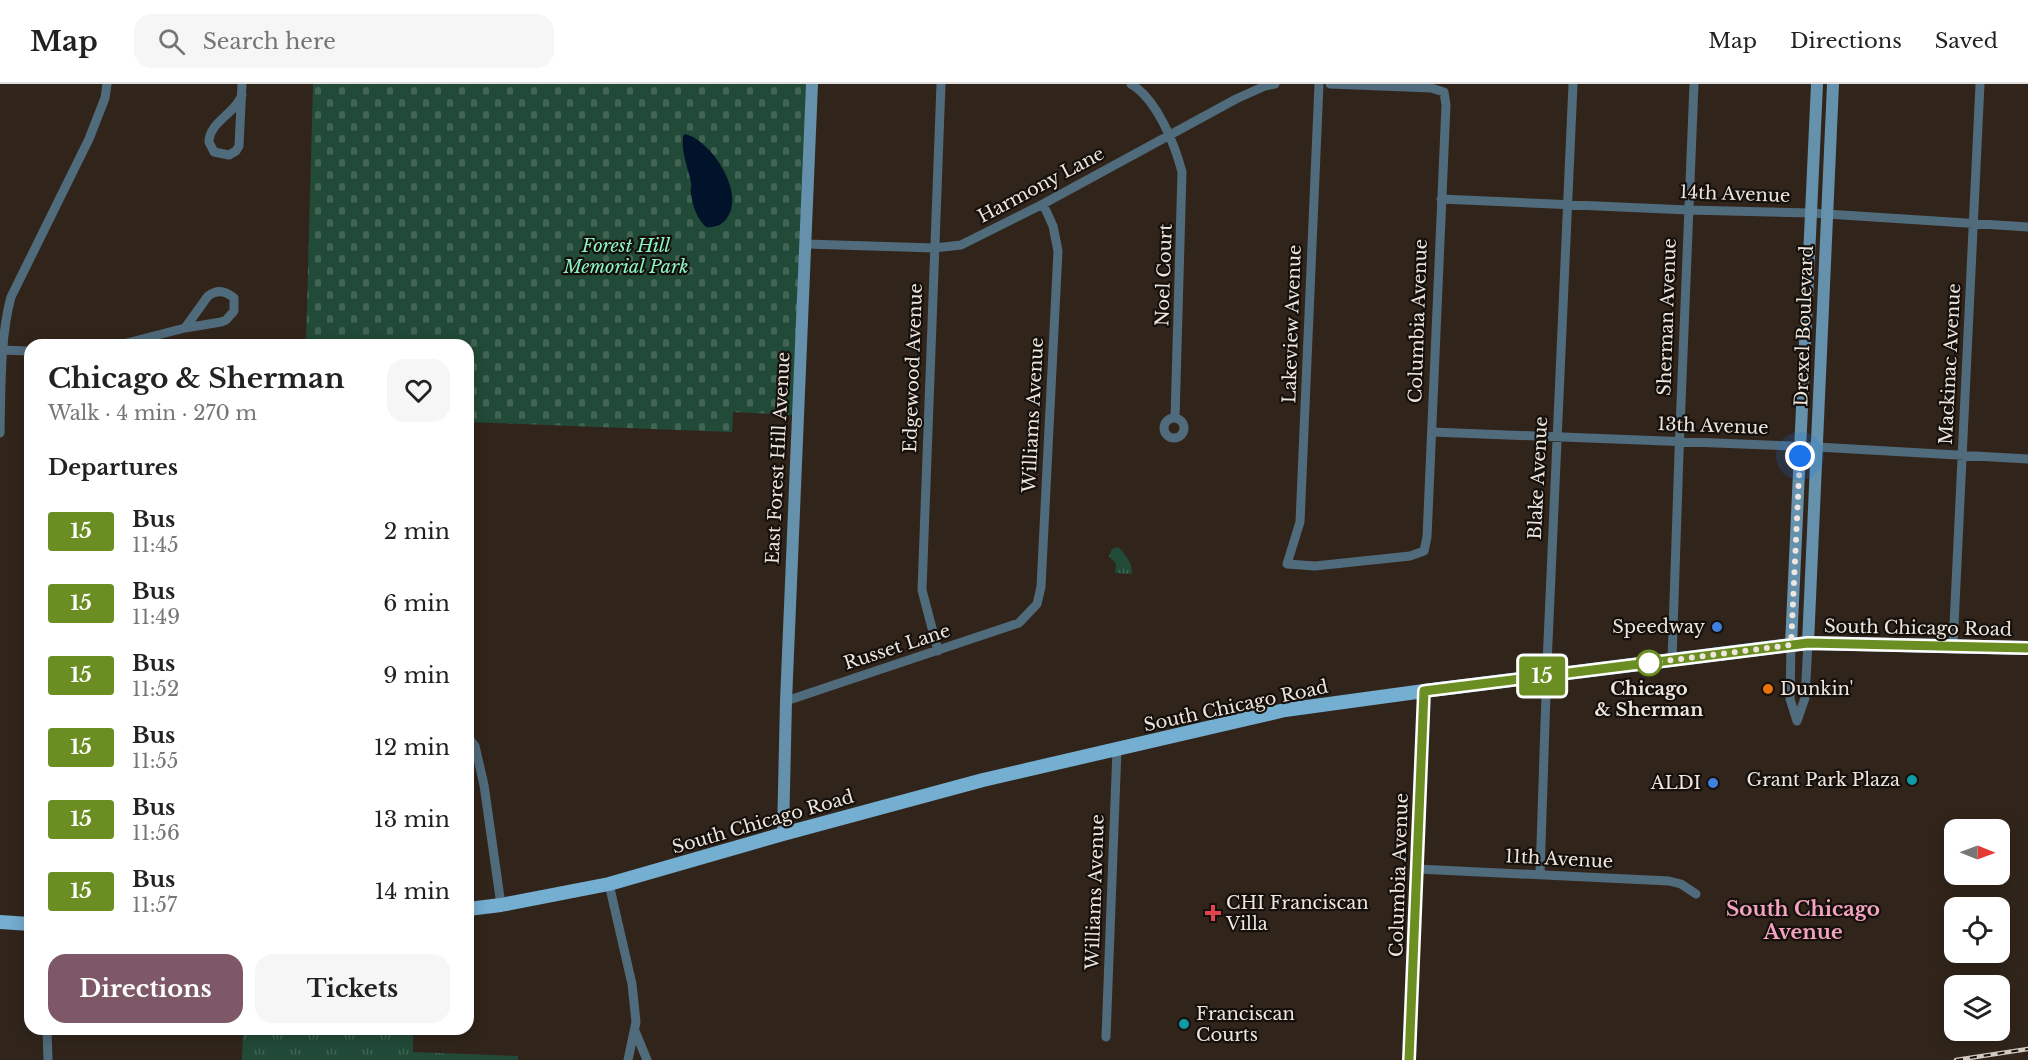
<!DOCTYPE html>
<html lang="en">
<head>
<meta charset="utf-8">
<style>
  :root { --surface:#fff; --page:#f6f6f6; --text:#222; --muted:#767676; --line:#e0e0e0; --accent:#7e5866 }
  body { margin:0; font-family:"Libre Baskerville",serif; background:var(--page); color:var(--text); height:100vh; display:flex; flex-direction:column; font-size:22px; white-space:nowrap }
  * { box-sizing:border-box; margin:0 }
  p { font-size:20px; color:var(--muted) }
  .icon { flex:none; width:33px; height:33px; fill:none; stroke:currentColor; stroke-width:2; stroke-linecap:round; stroke-linejoin:round }
  .map { position:relative; flex:1; overflow:hidden }
  .side { position:absolute; left:24px; top:255px; width:450px; height:696px; display:flex; flex-direction:column; background:var(--surface); border-radius:18px; box-shadow:0 3px 15px #0003 }
  .side>* { flex:none }
  .badge { padding:0 12px; border-radius:4px; font-size:21px; line-height:39px }
  .needle { width:39px; rotate:91deg }
  .fabs { position:absolute; left:1944px; top:735px; display:grid; gap:12px }
  .fabs a { display:grid; place-items:center; width:66px; height:66px; border-radius:12px; background:var(--surface); box-shadow:0 3px 15px #0003; font-size:30px }
  .you { position:absolute; width:30px; height:30px; margin:-15px; border:4px solid #fff; border-radius:50%; background:#1a73e8; box-shadow:0 0 0 9px #1a73e833 }
  .map>.badge { position:absolute; translate:-50% -50%; box-shadow:0 0 0 3px #fff }
  h2 { padding:0 24px; font-size:22px; line-height:54px }
  .round { display:grid; place-items:center; flex:none; width:63px; height:63px; border-radius:18px; background:var(--page) }
  .head { display:flex; align-items:center; justify-content:space-between; height:102px; padding:0 24px }
  h1 { font-size:28px; font-weight:700; line-height:45px }
  .primary-button { display:flex; gap:12px; margin-top:auto; padding:12px 24px }
  .primary-button a { flex:1; height:69px; border-radius:18px; background:var(--accent); color:#fff; font-size:24px; font-weight:700; line-height:69px; text-align:center }
  .primary-button a+a { background:var(--page); color:var(--text) }
  ul { padding:0; list-style:none }
  li { display:flex; align-items:center; gap:18px; height:72px; padding:0 24px }
  li div { flex:1 }
  li b { display:block; font-size:22px }
  li em { font-style:normal }
  li .badge { min-width:66px; font-weight:700; text-align:center }
  header { display:flex; align-items:center; gap:36px; box-sizing:border-box; height:84px; padding:0 30px; background:var(--surface); border-bottom:2px solid var(--line) }
  header strong { font-size:28px }
  nav { display:flex; gap:33px; margin-inline-start:auto; font-size:21px }
  .search { width:420px; height:54px; background:var(--page); display:flex; align-items:center; gap:15px; box-sizing:border-box; padding:0 21px; border-radius:18px; color:var(--muted); font-size:22px }
  .map>svg:first-child { display:block }
  .grass { fill:url(#grass-tufts) }
  .cemetery { fill:url(#cemetery-stones) }
  .water { fill:#01132b }
  .lines { fill:none; stroke-linecap:round; stroke-linejoin:round }
  .street { stroke:#506b7c; stroke-width:9 }
  .secondary { stroke:#6591ac; stroke-width:12 }
  .primary { stroke:#74aed1; stroke-width:14 }
  .rail-casing { stroke:#d5cdc5; stroke-width:4.5 }
  .rail { stroke:#15100b; stroke-width:2; stroke-dasharray:7; stroke-linecap:butt }
  .line-casing { stroke:#fff; stroke-width:14 }
  .line { stroke:#6b8e23; stroke-width:9 }
  .walk { stroke:#ede5de; stroke-width:6; stroke-dasharray:0 10.8 }
  .shop-dot { fill:#3f7fe0; stroke:#15100b; stroke-width:2 }
  .stop-dot { fill:#fff; stroke:#6b8e23; stroke-width:3 }
  .food-dot { fill:#e8710a; stroke:#15100b; stroke-width:2 }
  .culture-dot { fill:#0f9aa8; stroke:#15100b; stroke-width:2 }
  .health-dot { fill:#e0444e; stroke:#15100b; stroke-width:2 }
  .labels { text-anchor:middle; dominant-baseline:central; stroke-width:4.5; stroke-linejoin:round; paint-order:stroke }
  .street-label { font-size:18px; fill:#ede5de; stroke:#15100b }
  .park-label { font-size:18px; font-style:italic; fill:#8bf6c3; stroke:#15100b }
  .poi-label { font-size:18px; fill:#ede5de; stroke:#15100b; text-anchor:end }
  .stop-label { font-size:18px; font-weight:bold; fill:#ede5de; stroke:#15100b }
  .neighbourhood-label { font-size:20px; font-weight:bold; fill:#f3a3bf; stroke:#15100b }
</style>
</head>
<body>
<header>
<strong>Map</strong>
<div class="search"><svg class="icon" aria-label="search" viewBox="0 0 24 24"><circle cx="10" cy="10" r="6"/><path d="M15 15l6 6"/></svg>Search here</div>
<nav><a>Map</a><a>Directions</a><a>Saved</a></nav>
</header>
<div class="map">
<svg width="2028" height="976" viewBox="0 0 2028 976">
  <defs>
    <pattern id="grass-tufts" width="24" height="20" patternUnits="userSpaceOnUse" patternTransform="scale(1.5)"><rect width="24" height="20" fill="#224a38"/><path d="M3 7l-1-3M5 7V3M7 7l1-3M15 17l-1-3M17 17v-4M19 17l1-3" fill="none" stroke="#426454"/></pattern>
    <pattern id="cemetery-stones" width="16" height="16" patternUnits="userSpaceOnUse" patternTransform="scale(1.5)"><rect width="16" height="16" fill="#224a38"/><path d="M2 7V4a2 2 0 0 1 4 0v3zM10 15v-3a2 2 0 0 1 4 0v3z" fill="#426454"/></pattern>
  </defs>
  <rect width="100%" height="100%" fill="#31251b"/>
  <path class="grass" d="M1118,463C1126,471 1133,480 1132,490L1115,489L1116,480L1109,472L1112,465Z
    M243,945H413V968L518,972V976H242Z"/>
  <path class="cemetery" d="M313,0H808L794,331L733,328L732,348L468,338V261H306Z"/>
  <path class="water" d="M685,50C711,56 746,109 727,134C722,141 715,144 706,143C697,135 692,121 691,109C690,104 692,104 691,99C688,83 681,69 683,52Z"/>
  <g class="lines">
    <path class="street" d="M1131,0C1157,15 1175,61 1182,88L1175,334
      M1319,0L1300,438L1287,480L1315,482L1410,472L1424,467L1427,453L1446,21L1444,8L1431,4L1330,0
      M242,11C235,30 209,38 209,58L214,68L229,71L236,67L239,62L242,0
      M1441,115L1688,126L1811,129L2028,143
      M806,160L934,164L961,161L1043,120L1236,15L1265,2L1275,0
      M119,261L185,244L221,238L226,236L234,227V214C226,207 217,205 208,212L185,244
      M0,266L30,267
      M1164 344a10 10 0 1 1 20 0a10 10 0 1 1-20 0Z
      M1432,348L1817,363L2028,375
      M0,349C1,305 0,253 11,213L89,55L105,14L107,0
      M1791,561L1790,615L1797,637
      M1953,562L1980,0
      M938,567L922,506L941,0
      M1672,576L1679,369L1694,0
      M786,617L1019,539L1037,520L1041,503L1058,167L1053,142L1043,120
      M1797,637L1805,614L1808,559
      M468,653L475,662L484,701L501,821
      M1417,785L1669,797L1681,800L1696,810
      M1540,790L1547,580L1573,0
      M609,800L632,900L636,938L628,976
      M47,945L48,976
      M635,947L647,976
      M1106,953L1117,665"/>
    <path class="secondary" d="M1808,559L1833,0
      M1791,561L1817,0
      M783,750L786,617L812,0
      M1409,976L1424,607"/>
    <path class="primary" d="M468,825L501,821L609,800L783,750L983,696L1285,626L1424,607L1791,561L1808,559L2028,564
      M0,838L30,840"/>
    <g class="rail-casing">
      <path id="rail" d="M1956,976L2028,965"/>
    </g>
    <use href="#rail" class="rail"/>
  </g>
  <g class="lines">
    <g class="line-casing">
      <path id="line" d="M1409,976L1424,607L1808,559L2028,564"/>
    </g>
    <use href="#line" class="line"/>
    <path class="walk" d="M1649,579L1791,561L1800,372"/>
  </g>
  <g class="shop-dot">
    <circle cx="1717" cy="543" r="6"/>
    <circle cx="1713" cy="699" r="6"/>
  </g>
  <circle class="stop-dot" cx="1649" cy="579" r="12"/>
  <circle class="food-dot" cx="1768" cy="605" r="6"/>
  <g class="culture-dot">
    <circle cx="1912" cy="696" r="6"/>
    <circle cx="1184" cy="940" r="6"/>
  </g>
  <path class="health-dot" d="M1210 820h6v6h6v6h-6v6h-6v-6h-6v-6h6z"/>
  <g class="labels">
    <g class="street-label">
      <text transform="translate(1041 101) rotate(-28)">Harmony Lane</text>
      <text transform="translate(1735 110) rotate(2)">14th Avenue</text>
      <text transform="translate(1164 191) rotate(-88)">Noel Court</text>
      <text transform="translate(1667 233) rotate(-88)">Sherman Avenue</text>
      <text transform="translate(1418 237) rotate(-88)">Columbia Avenue</text>
      <text transform="translate(1292 240) rotate(-88)">Lakeview Avenue</text>
      <text transform="translate(1804 242) rotate(-88)">Drexel Boulevard</text>
      <text transform="translate(1950 280) rotate(-87)">Mackinac Avenue</text>
      <text transform="translate(913 284) rotate(-88)">Edgewood Avenue</text>
      <text transform="translate(1033 331) rotate(-87)">Williams Avenue</text>
      <text transform="translate(1713 342) rotate(2)">13th Avenue</text>
      <text transform="translate(778 374) rotate(-87)">East Forest Hill Avenue</text>
      <text transform="translate(1538 394) rotate(-87)">Blake Avenue</text>
      <text transform="translate(1918 544) rotate(1)">South Chicago Road</text>
      <text transform="translate(897 563) rotate(-18)">Russet Lane</text>
      <text transform="translate(1236 622) rotate(-12)">South Chicago Road</text>
      <text transform="translate(763 738) rotate(-16)">South Chicago Road</text>
      <text transform="translate(1559 775) rotate(3)">11th Avenue</text>
      <text transform="translate(1399 791) rotate(-88)">Columbia Avenue</text>
      <text transform="translate(1095 808) rotate(-88)">Williams Avenue</text>
    </g>
    <g class="park-label">
      <text x="626" y="162">Forest Hill<tspan x="626" dy="21">Memorial Park</tspan></text>
    </g>
    <g class="poi-label">
      <text x="1705" y="543">Speedway</text>
      <text x="1780" y="605" text-anchor="start">Dunkin'</text>
      <text x="1900" y="696">Grant Park Plaza</text>
      <text x="1701" y="699">ALDI</text>
      <text x="1226" y="819" text-anchor="start">CHI Franciscan<tspan x="1226" dy="21">Villa</tspan></text>
      <text x="1196" y="930" text-anchor="start">Franciscan<tspan x="1196" dy="21">Courts</tspan></text>
    </g>
    <g class="stop-label">
      <text x="1649" y="605">Chicago<tspan x="1649" dy="21">&amp; Sherman</tspan></text>
    </g>
    <g class="neighbourhood-label">
      <text x="1803" y="825">South Chicago<tspan x="1803" dy="23">Avenue</tspan></text>
    </g>
  </g>
</svg>
<div class="fabs">
<a><svg class="needle" viewBox="-14 -14 28 28"><path d="M0-13l5 13h-10z" fill="#e53935"/><path d="M0 13l5-13h-10z" fill="#767676"/></svg></a>
<a><svg class="icon" aria-label="locate" viewBox="0 0 24 24"><circle cx="12" cy="12" r="6"/><path d="M12 2v4M12 18v4M2 12h4M18 12h4"/></svg></a>
<a><svg class="icon" aria-label="layers" viewBox="0 0 24 24"><path d="M12 4l9 5-9 5-9-5zM3 14l9 5 9-5"/></svg></a>
</div>
<div class="you" style="left:1800px;top:372px"></div>
<b class="badge" style="left:1542px;top:592px;background:#6b8e23;color:#fff">15</b>
<section class="side">
<div class="head"><div><h1>Chicago &amp; Sherman</h1><p>Walk · 4 min · 270 m</p></div><a class="round"><svg class="icon" aria-label="heart" viewBox="0 0 24 24"><path d="M12 20l-8-8c-3-5 5-10 8-4 3-6 11-1 8 4z"/></svg></a></div>
<h2>Departures</h2>
<ul>
<li><span class="badge" style="background:#6b8e23;color:#fff">15</span><div><b>Bus</b><p>11:45</p></div><em>2 min</em></li>
<li><span class="badge" style="background:#6b8e23;color:#fff">15</span><div><b>Bus</b><p>11:49</p></div><em>6 min</em></li>
<li><span class="badge" style="background:#6b8e23;color:#fff">15</span><div><b>Bus</b><p>11:52</p></div><em>9 min</em></li>
<li><span class="badge" style="background:#6b8e23;color:#fff">15</span><div><b>Bus</b><p>11:55</p></div><em>12 min</em></li>
<li><span class="badge" style="background:#6b8e23;color:#fff">15</span><div><b>Bus</b><p>11:56</p></div><em>13 min</em></li>
<li><span class="badge" style="background:#6b8e23;color:#fff">15</span><div><b>Bus</b><p>11:57</p></div><em>14 min</em></li>
</ul>
<div class="primary-button"><a>Directions</a><a>Tickets</a></div>
</section>
</div>
</body>
</html>
